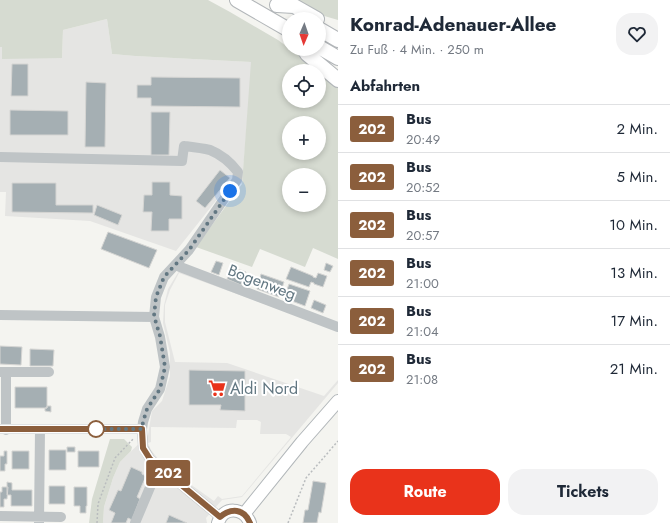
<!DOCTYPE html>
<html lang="de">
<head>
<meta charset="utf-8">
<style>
  :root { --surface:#fff; --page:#f2f2f3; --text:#1f2937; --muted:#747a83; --line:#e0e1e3; --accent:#e9331b }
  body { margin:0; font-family:Jost,sans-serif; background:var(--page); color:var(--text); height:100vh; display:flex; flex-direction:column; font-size:15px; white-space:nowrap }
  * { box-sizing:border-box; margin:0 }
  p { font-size:13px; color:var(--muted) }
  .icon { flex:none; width:22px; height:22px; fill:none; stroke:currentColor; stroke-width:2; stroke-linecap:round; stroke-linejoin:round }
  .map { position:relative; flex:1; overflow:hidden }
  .drawer { display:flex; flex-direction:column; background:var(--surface); width:332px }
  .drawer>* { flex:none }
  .badge { padding:0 8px; border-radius:3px; font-size:14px; line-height:26px }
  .needle { width:26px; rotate:182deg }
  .buttons { position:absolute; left:282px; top:12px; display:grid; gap:8px }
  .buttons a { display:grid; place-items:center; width:44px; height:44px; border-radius:50%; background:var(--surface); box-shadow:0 2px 6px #0003; font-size:20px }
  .you { position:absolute; width:20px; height:20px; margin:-10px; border:3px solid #fff; border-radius:50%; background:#1a73e8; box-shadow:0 0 0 6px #1a73e833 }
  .map>.badge { position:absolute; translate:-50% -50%; box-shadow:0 0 0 2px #fff }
  h2 { padding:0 12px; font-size:15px; line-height:36px }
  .round { display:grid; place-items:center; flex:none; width:42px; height:42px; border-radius:16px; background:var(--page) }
  .headline { display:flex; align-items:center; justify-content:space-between; height:68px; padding:0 12px }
  h1 { font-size:19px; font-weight:700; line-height:30px }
  .action { display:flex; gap:8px; margin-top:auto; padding:8px 12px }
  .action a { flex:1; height:46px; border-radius:16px; background:var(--accent); color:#fff; font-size:16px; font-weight:700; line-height:46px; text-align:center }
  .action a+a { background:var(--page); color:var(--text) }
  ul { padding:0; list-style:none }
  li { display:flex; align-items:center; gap:12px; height:48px; padding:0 12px; border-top:1px solid var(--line) }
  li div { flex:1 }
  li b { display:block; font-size:15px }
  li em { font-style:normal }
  li .badge { min-width:44px; font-weight:700; text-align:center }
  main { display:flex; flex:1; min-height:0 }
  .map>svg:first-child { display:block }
  .built { fill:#e5e5e3; fill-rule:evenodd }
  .green { fill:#d6dbd1; fill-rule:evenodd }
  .building { fill:#a5afb3; stroke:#d5d5d3 }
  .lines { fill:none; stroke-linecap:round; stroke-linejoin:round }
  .major-casing { stroke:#b2b7ba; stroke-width:14 }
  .highway-casing { stroke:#b2b6b9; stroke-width:16 }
  .path { stroke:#b9bcbe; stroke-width:1.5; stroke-dasharray:2 2; stroke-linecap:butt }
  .minor { stroke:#bfc4c6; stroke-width:10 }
  .major { stroke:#fff; stroke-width:12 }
  .highway { stroke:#fff; stroke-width:14 }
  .line-casing { stroke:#fff; stroke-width:9 }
  .line { stroke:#8b5e3c; stroke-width:6 }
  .walk { stroke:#627782; stroke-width:4; stroke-dasharray:0 7.2 }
  .stop-dot { fill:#fff; stroke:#8b5e3c; stroke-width:2 }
  .labels { text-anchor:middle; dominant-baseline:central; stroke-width:4; stroke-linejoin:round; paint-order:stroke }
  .street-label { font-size:16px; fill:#627782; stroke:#fff }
  .poi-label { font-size:16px; fill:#627782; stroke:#fff; text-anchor:start }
</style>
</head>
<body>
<main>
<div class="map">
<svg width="338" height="523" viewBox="0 0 338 523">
  <rect width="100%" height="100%" fill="#f4f4f0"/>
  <path class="built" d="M107,19L112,54L135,56L252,62L242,184L234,178L176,251L90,221L5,216L6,192H0V47H2V58H62L63,30Z
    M179,271L338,331L179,273L170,290L165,305V322L175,362L227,363L324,396L338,380V383L242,497L222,500L206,518L207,523H103L104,507L113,478L120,462L148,435L152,411L162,401L170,376V353L163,323L164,305L168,289ZM190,370L244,371L245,411L221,410V405H189ZM237,420H257L261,422L260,434H286L291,437L242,496L222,499L218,496L214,501L183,479L159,460L151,450L148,443L151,442V427L236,428Z"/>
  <path class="green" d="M0,0H208L230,12L278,40L317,69L338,87V259L313,248L305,267L260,249L252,267L196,247L242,184L251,62L135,56L112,54L107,19L63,30L62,58L2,59V47H0ZM289,71H319V101H289ZM289,123H319V153H289ZM289,175H319V205H289Z
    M296,0H338V20L321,15Z
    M110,439H124L132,447L131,451L120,462L113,478L104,507L103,523H89L92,499Z"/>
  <path class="building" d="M12,64H28V96H11Z
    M151,77L240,78V107L151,106V98H137V85H151Z
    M86,82L106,83L105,147H85Z
    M10,110L68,111V135H10Z
    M151,112H170L169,155H151Z
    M220,170L230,178L205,208L196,201Z
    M152,182H170V195L182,196V219H169V231H151L152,212H143L144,195H152Z
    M12,183H56V205H93V213L12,212Z
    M97,205L122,215L118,225L94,215Z
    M108,232L157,250L149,268L101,249Z
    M216,261L223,263L219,275L211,272Z
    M326,263L333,266L330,272L324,270Z
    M232,267L246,272L241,285L227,279Z
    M291,267L313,276V277L316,278L318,273L327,276L323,287L314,284V283L311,282L309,287L286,279Z
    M261,274L284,282L279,297L257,289Z
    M289,284L310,291L305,306L284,298Z
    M314,300L326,305L323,313L311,308Z
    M0,346L22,347L21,365L0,364Z
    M30,349L54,350L53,366H30Z
    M189,370L245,371V411L220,410L221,405H189Z
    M15,387H47V408H15Z
    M47,406H51V412L45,411V408H47Z
    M67,447H75V452H67Z
    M49,450H66V470H49Z
    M4,451H7V464H5V471H0V456H4Z
    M12,451H29V469H12Z
    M78,451H99V467H78Z
    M131,467L142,472V474L146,476L137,497L140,499L132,520L128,518L126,523H111L115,513L109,510L118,490L121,491Z
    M313,481L326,483L321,513L319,512L317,523H303L305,510H308Z
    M7,482L12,483V490H32V506H11V495H7Z
    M49,486H65V504H49Z
    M2,487H8L7,499H4V507H0V492H2Z
    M74,487H87V506H86V513H80V506H74Z
    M169,515L187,523H166Z"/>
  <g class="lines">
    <g class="major-casing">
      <path id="major" d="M244,514L302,442L338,401
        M218,523C223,506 244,507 250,523"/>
    </g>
    <g class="highway-casing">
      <path id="highway" d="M237,0L289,30
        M277,5L294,6L317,19
        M319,29L338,40
        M319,47L338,58
        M304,49L307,54L338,80"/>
    </g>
    <path class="path" d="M97,523L98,504L115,458L134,438
      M288,523L306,478L338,441"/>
    <path class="minor" d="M0,157L182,161L184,146C192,147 201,148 210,150C220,154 231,163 238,172L237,180L189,250L164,277L156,297L154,317
      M175,265L338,327
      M0,315L154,317L160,337L165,367L160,389L147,409L143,422L142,429L143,447L150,459L220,517
      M0,372H49
      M6,372V430
      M0,429H142
      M0,516L61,517
      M39,523L40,430
      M135,523L159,466"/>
    <use href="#major" class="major"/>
    <use href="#highway" class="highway"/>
  </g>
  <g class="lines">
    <g class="line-casing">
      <path id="line" d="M0,429H142L143,448L150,459L220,517C231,508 244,508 250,523"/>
    </g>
    <use href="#line" class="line"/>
    <path class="walk" d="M96,429H93H142L143,422L147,409L160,389L165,367L160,336L154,316L156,297L164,277L189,250L230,191"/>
  </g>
  <defs>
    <g id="supermarket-bare" transform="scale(1.38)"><path d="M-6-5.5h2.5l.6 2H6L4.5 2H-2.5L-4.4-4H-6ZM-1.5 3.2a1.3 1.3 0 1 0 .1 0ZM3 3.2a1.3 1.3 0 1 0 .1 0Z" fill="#e9331b" stroke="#fff" stroke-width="2.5" paint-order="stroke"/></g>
  </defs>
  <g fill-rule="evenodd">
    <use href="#supermarket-bare" x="217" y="388"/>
  </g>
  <circle class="stop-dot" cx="96" cy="429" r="8"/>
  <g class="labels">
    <g class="street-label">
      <text transform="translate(262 282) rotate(21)">Bogenweg</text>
    </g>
    <g class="poi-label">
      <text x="230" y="388">Aldi Nord</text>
    </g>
  </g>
</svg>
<div class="buttons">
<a><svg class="needle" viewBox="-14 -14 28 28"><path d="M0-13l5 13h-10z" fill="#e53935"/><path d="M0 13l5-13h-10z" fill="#747a83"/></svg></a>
<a><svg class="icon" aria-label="locate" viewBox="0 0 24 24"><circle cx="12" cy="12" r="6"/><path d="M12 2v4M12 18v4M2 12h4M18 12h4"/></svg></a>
<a>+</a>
<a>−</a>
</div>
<div class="you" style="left:230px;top:191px"></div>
<b class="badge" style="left:168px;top:473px;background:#8b5e3c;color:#fff">202</b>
</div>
<section class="drawer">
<div class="headline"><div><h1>Konrad-Adenauer-Allee</h1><p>Zu Fuß · 4 Min. · 250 m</p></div><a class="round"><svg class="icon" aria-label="heart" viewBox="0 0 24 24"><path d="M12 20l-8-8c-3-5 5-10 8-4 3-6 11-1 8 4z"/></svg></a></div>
<h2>Abfahrten</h2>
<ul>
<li><span class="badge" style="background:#8b5e3c;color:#fff">202</span><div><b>Bus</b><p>20:49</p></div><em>2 Min.</em></li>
<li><span class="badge" style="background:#8b5e3c;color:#fff">202</span><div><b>Bus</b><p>20:52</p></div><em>5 Min.</em></li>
<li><span class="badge" style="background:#8b5e3c;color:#fff">202</span><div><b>Bus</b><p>20:57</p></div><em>10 Min.</em></li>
<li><span class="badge" style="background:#8b5e3c;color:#fff">202</span><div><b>Bus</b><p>21:00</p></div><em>13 Min.</em></li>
<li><span class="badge" style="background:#8b5e3c;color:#fff">202</span><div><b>Bus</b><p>21:04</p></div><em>17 Min.</em></li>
<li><span class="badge" style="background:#8b5e3c;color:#fff">202</span><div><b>Bus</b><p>21:08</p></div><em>21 Min.</em></li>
</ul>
<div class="action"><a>Route</a><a>Tickets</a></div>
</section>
</main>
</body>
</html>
